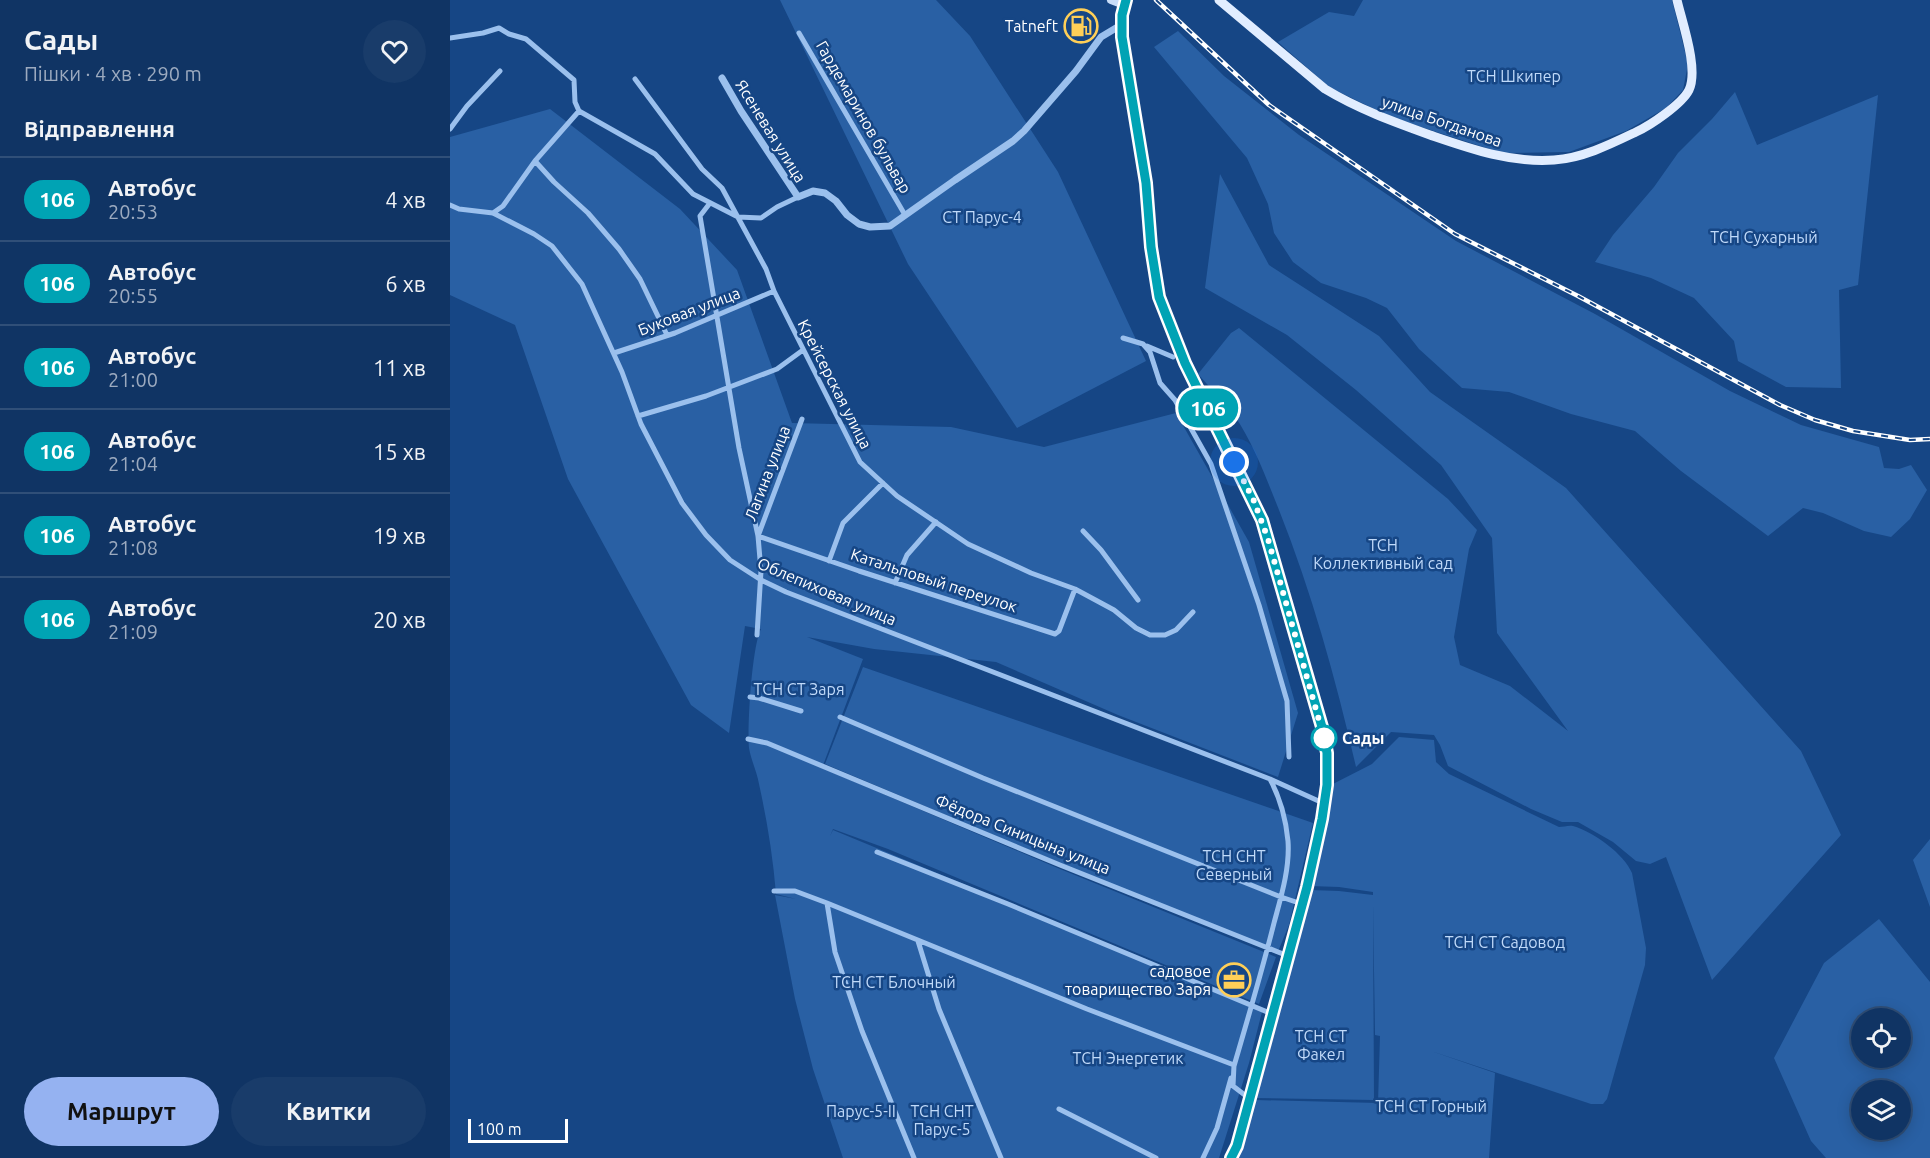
<!DOCTYPE html>
<html lang="uk">
<head>
<meta charset="utf-8">
<style>
  :root { --surface:#103464; --page:#193c6a; --text:#f1f3f6; --muted:#9caabf; --line:#304f78; --accent:#95b2f1 }
  body { margin:0; font-family:Ubuntu,sans-serif; background:var(--page); color:var(--text); height:100vh; display:flex; flex-direction:column; font-size:22px; white-space:nowrap }
  * { box-sizing:border-box; margin:0 }
  p { font-size:20px; color:var(--muted) }
  .icon { flex:none; width:33px; height:33px; fill:none; stroke:currentColor; stroke-width:2; stroke-linecap:round; stroke-linejoin:round }
  .map { position:relative; flex:1; overflow:hidden }
  .drawer { display:flex; flex-direction:column; background:var(--surface); width:450px }
  .drawer>* { flex:none }
  .badge { padding:0 12px; border-radius:20px; font-size:21px; line-height:39px }
  .tools { position:absolute; left:1401px; top:1008px; display:grid; gap:12px }
  .tools a { display:grid; place-items:center; width:60px; height:60px; border-radius:50%; background:var(--surface); box-shadow:0 3px 15px #0003,0 0 0 2px var(--line); font-size:30px }
  .scale { position:absolute; left:18px; bottom:15px; width:100px; box-sizing:border-box; padding-left:6px; border:3px solid #fff; border-top:0; font-size:16px; line-height:21px; white-space:nowrap; color:#fff; -webkit-text-stroke:4px #164685; paint-order:stroke }
  .you { position:absolute; width:30px; height:30px; margin:-15px; border:4px solid #fff; border-radius:50%; background:#1a73e8; box-shadow:0 0 0 9px #1a73e833 }
  .map>.badge { position:absolute; translate:-50% -50%; box-shadow:0 0 0 3px #fff }
  h2 { padding:0 24px; font-size:22px; line-height:54px }
  .round { display:grid; place-items:center; flex:none; width:63px; height:63px; border-radius:32px; background:var(--page) }
  .head { display:flex; align-items:center; justify-content:space-between; height:102px; padding:0 24px }
  h1 { font-size:28px; font-weight:700; line-height:45px }
  .action { display:flex; gap:12px; margin-top:auto; padding:12px 24px }
  .action a { flex:1; height:69px; border-radius:36px; background:var(--accent); color:#111; font-size:24px; font-weight:700; line-height:69px; text-align:center }
  .action a+a { background:var(--page); color:var(--text) }
  ul { padding:0; list-style:none }
  li { display:flex; align-items:center; gap:18px; height:84px; padding:0 24px; border-top:2px solid var(--line) }
  li div { flex:1 }
  li b { display:block; font-size:22px }
  li em { font-style:normal }
  li .badge { min-width:66px; font-weight:700; text-align:center }
  main { display:flex; flex:1; min-height:0 }
  .map>svg:first-child { display:block }
  .green { fill:#2960a4; fill-rule:evenodd }
  .lines { fill:none; stroke-linecap:round; stroke-linejoin:round }
  .minor { stroke:#9bc0ed; stroke-width:5 }
  .tertiary { stroke:#9bc0ed; stroke-width:7 }
  .secondary { stroke:#c8ddf9; stroke-width:8 }
  .primary { stroke:#e1edff; stroke-width:9 }
  .rail-casing { stroke:#fff; stroke-width:4.5 }
  .rail { stroke:#164685; stroke-width:2; stroke-dasharray:7; stroke-linecap:butt }
  .line-casing { stroke:#fff; stroke-width:14 }
  .line { stroke:#00a3b4; stroke-width:9 }
  .walk { stroke:#fff; stroke-width:6; stroke-dasharray:0 10.8 }
  .stop-dot { fill:#fff; stroke:#00a3b4; stroke-width:3 }
  .labels { text-anchor:middle; dominant-baseline:central; stroke-width:5; stroke-linejoin:round; paint-order:stroke }
  .poi-label { font-size:16px; fill:#fff; stroke:#164685; text-anchor:end }
  .park-label { font-size:16px; fill:#c0dafa; stroke:#164685 }
  .street-label { font-size:16px; fill:#fff; stroke:#164685 }
  .stop-label { font-size:16px; font-weight:bold; fill:#fff; stroke:#164685; text-anchor:start }
</style>
</head>
<body>
<main>
<section class="drawer">
<div class="head"><div><h1>Сады</h1><p>Пішки · 4 хв · 290 m</p></div><a class="round"><svg class="icon" aria-label="heart" viewBox="0 0 24 24"><path d="M12 20l-8-8c-3-5 5-10 8-4 3-6 11-1 8 4z"/></svg></a></div>
<h2>Відправлення</h2>
<ul>
<li><span class="badge" style="background:#00a3b4;color:#fff">106</span><div><b>Автобус</b><p>20:53</p></div><em>4 хв</em></li>
<li><span class="badge" style="background:#00a3b4;color:#fff">106</span><div><b>Автобус</b><p>20:55</p></div><em>6 хв</em></li>
<li><span class="badge" style="background:#00a3b4;color:#fff">106</span><div><b>Автобус</b><p>21:00</p></div><em>11 хв</em></li>
<li><span class="badge" style="background:#00a3b4;color:#fff">106</span><div><b>Автобус</b><p>21:04</p></div><em>15 хв</em></li>
<li><span class="badge" style="background:#00a3b4;color:#fff">106</span><div><b>Автобус</b><p>21:08</p></div><em>19 хв</em></li>
<li><span class="badge" style="background:#00a3b4;color:#fff">106</span><div><b>Автобус</b><p>21:09</p></div><em>20 хв</em></li>
</ul>
<div class="action"><a>Маршрут</a><a>Квитки</a></div>
</section>
<div class="map">
<svg width="1480" height="1158" viewBox="0 0 1480 1158">
  <rect width="100%" height="100%" fill="#164685"/>
  <path class="green" d="M330,0H486L520,36L608,172L696,361L567,428L458,264Z
    M913,0H1222L1238,64L1233,90L1216,108L1176,131L1119,152L1052,153L943,118L879,87L828,42L879,12L904,16Z
    M728,31L774,76L849,135L1006,241L1145,314L1280,391L1351,425L1429,447L1434,468L1449,469L1461,465L1477,490L1460,519L1441,537L1414,531L1373,513L1353,508L1318,536L1231,471L1185,431L1121,414L1059,392L1012,388L969,349L937,308L916,298L871,283L843,262L824,233L818,204L797,158L704,47Z
    M1285,92L1307,145L1428,95L1408,285L1389,290L1391,388L1336,387L1288,361L1284,341L1244,298L1201,278L1145,262L1163,235L1204,187L1228,153L1262,119Z
    M100,109L230,209L287,270L342,423L501,427L594,447L726,413L799,542L848,713L828,777L668,715L546,662L424,649L357,637L413,659L372,768L610,869L826,957L809,1004L438,849L383,829L380,836L383,830L813,1008L799,1063L769,1158H393L363,1069L345,999L325,895L346,899L326,894C323,857 317,820 309,784C307,772 301,760 299,748C297,727 302,645 311,629L295,626L279,733L241,705L118,479L65,325L0,295V137Z
    M770,174L819,265L929,336L980,392L1116,488L1351,751L1391,835L1262,980L1216,857L1200,864L1186,861L1163,842L1128,822H1112L1081,809L998,766L990,745L984,735L941,732L906,767C886,680 862,593 829,510C816,478 804,444 784,415C773,401 760,388 748,374L781,333L789,328L998,499L1027,530L1019,549L1004,637L1010,665L1060,686L1118,731L1047,633L1042,538L991,465L906,390L837,335L755,288Z
    M413,667L863,823L839,925L827,954L375,764Z
    M949,737L984,740L986,762L999,774L1109,827C1113,827 1119,825 1123,826C1144,832 1174,854 1182,873L1196,948L1195,965L1157,1099L1153,1104H1141L981,1051L1045,1073L1039,1158H785L805,1100L928,1103L930,1036L925,1035L923,905L924,1100L804,1098L860,890L889,891L923,895V892L889,887L860,886L879,786L922,764Z
    M1480,839V907L1463,860Z
    M1429,919L1480,982V1158H1376L1361,1141L1324,1058L1374,963ZM1412,1018H1450V1058H1412ZM1412,1090H1450V1130H1412Z"/>
  <g class="lines">
    <path class="minor" d="M349,33L455,215
      M0,38L33,33L49,28L59,34L76,39L124,80L125,102L129,111L205,154L243,194L288,217L311,218L327,207L348,197
      M185,79L252,169L272,188L316,269L324,291L410,462L447,496L518,544L581,573L625,589L664,610L686,628L700,635H715L726,630L743,612
      M0,129L17,106L50,71
      M85,161L104,182L138,213L169,249L190,279L217,335
      M260,203L250,216L289,448L308,536L311,571L307,635
      M0,205L9,209L43,213L84,234L102,246L132,284L172,372L191,424L232,503L256,535L280,560L311,580L336,592L820,779L873,803
      M43,213L53,206L85,161L129,111
      M673,338L693,344L700,352L710,383L725,400L761,464L809,605L837,701L839,757
      M697,346L723,357
      M164,353L225,333L324,291
      M188,416L256,396L327,369L353,350
      M352,419L308,536L409,571L605,634L609,631L625,589
      M633,531L651,550L688,600
      M379,561L393,523L433,483
      M445,583L457,555L486,522
      M300,697L309,698L351,711
      M390,717L533,778L831,897L852,904
      M298,739L317,743L610,865L838,956
      M427,852L558,904L822,1014
      M324,891H345L377,903L637,1009L784,1065L783,1086L800,1099
      M377,903L385,952L412,1031L464,1158
      M468,941L489,1009L551,1158
      M784,1066C798,1018 812,971 824,923C831,897 840,868 838,841C836,820 830,798 820,779
      M609,1109L706,1158
      M753,1158L767,1128L781,1078"/>
    <path class="tertiary" d="M272,78L291,111L348,197L363,191L375,193L386,201L397,215L409,224L420,227L440,226L505,180L563,141L574,131L626,71L651,37L671,25"/>
    <path class="secondary" d="M661,0L674,5"/>
    <path class="primary" d="M676,0L672,15V37L696,183L701,247L709,297L735,363L812,520L872,727C886,809 856,891 834,969C818,1028 803,1087 787,1146L781,1158
      M769,0L875,89C908,109 944,122 980,135C1021,149 1060,163 1104,160C1133,158 1161,144 1186,132C1201,125 1232,104 1239,90C1249,69 1232,22 1227,0"/>
    <g class="rail-casing">
      <path id="rail" d="M706,0L819,105L1005,234L1128,296L1330,405L1365,420L1403,431L1460,440L1480,439"/>
    </g>
    <use href="#rail" class="rail"/>
  </g>
  <g class="lines">
    <g class="line-casing">
      <path id="line" d="M676,0L672,15V37L696,183L701,247L709,297L735,363L812,520L872,727L877,753V785L872,819L857,887L787,1146L781,1158"/>
    </g>
    <use href="#line" class="line"/>
    <path class="walk" d="M784,462L804,501L818,539L874,738"/>
  </g>
  <defs>
    <g id="fuel-ring" transform="scale(1.725)"><circle r="9.5" fill="#164685" stroke="#ffcf57" stroke-width="1.5"/><path d="M-5.5-6h7V0h2V4h1.3V-2.5L3-4.5l.8-.8L6-3V5H2.5V1h-1V6h-7ZM-4.2-4.7v3.2H.2V-4.7Z" fill="#ffcf57"/></g>
    <g id="office-ring" transform="scale(1.725)"><circle r="9.5" fill="#164685" stroke="#ffcf57" stroke-width="1.5"/><path d="M-6-3h4V-5.5h4V-3h4V5H-6ZM-1-4.5V-3h2v-1.5ZM-6 0V1H6V0Z" fill="#ffcf57"/></g>
  </defs>
  <g fill-rule="evenodd">
    <use href="#fuel-ring" x="631" y="26"/>
    <use href="#office-ring" x="784" y="980"/>
  </g>
  <circle class="stop-dot" cx="874" cy="738" r="12"/>
  <g class="labels">
    <g class="poi-label">
      <text x="608" y="26">Tatneft</text>
      <text x="761" y="971">садовое<tspan x="761" dy="18">товарищество Заря</tspan></text>
    </g>
    <g class="park-label">
      <text x="1064" y="76">ТСН Шкипер</text>
      <text x="532" y="217">СТ Парус-4</text>
      <text x="1314" y="237">ТСН Сухарный</text>
      <text x="933" y="545">ТСН<tspan x="933" dy="18">Коллективный сад</tspan></text>
      <text x="349" y="689">ТСН СТ Заря</text>
      <text x="784" y="856">ТСН СНТ<tspan x="784" dy="18">Северный</tspan></text>
      <text x="1055" y="942">ТСН СТ Садовод</text>
      <text x="444" y="982">ТСН СТ Блочный</text>
      <text x="871" y="1036">ТСН СТ<tspan x="871" dy="18">Факел</tspan></text>
      <text x="678" y="1058">ТСН Энергетик</text>
      <text x="981" y="1106">ТСН СТ Горный</text>
      <text x="411" y="1111">Парус-5-II</text>
      <text x="492" y="1111">ТСН СНТ<tspan x="492" dy="18">Парус-5</tspan></text>
    </g>
    <g class="street-label">
      <text transform="translate(414 117) rotate(60)">Гардемаринов бульвар</text>
      <text transform="translate(992 121) rotate(19)">улица Богданова</text>
      <text transform="translate(321 131) rotate(58)">Ясеневая улица</text>
      <text transform="translate(239 311) rotate(-21)">Буковая улица</text>
      <text transform="translate(385 384) rotate(63)">Крейсерская улица</text>
      <text transform="translate(317 473) rotate(-69)">Лагина улица</text>
      <text transform="translate(484 580) rotate(18)">Катальповый переулок</text>
      <text transform="translate(377 591) rotate(23)">Облепиховая улица</text>
      <text transform="translate(573 834) rotate(22)">Фёдора Синицына улица</text>
    </g>
    <g class="stop-label">
      <text x="892" y="738">Сады</text>
    </g>
  </g>
</svg>
<div class="tools">
<a><svg class="icon" aria-label="locate" viewBox="0 0 24 24"><circle cx="12" cy="12" r="6"/><path d="M12 2v4M12 18v4M2 12h4M18 12h4"/></svg></a>
<a><svg class="icon" aria-label="layers" viewBox="0 0 24 24"><path d="M12 4l9 5-9 5-9-5zM3 14l9 5 9-5"/></svg></a>
</div>
<div class="scale">100 m</div>
<div class="you" style="left:784px;top:462px"></div>
<b class="badge" style="left:758px;top:408px;background:#00a3b4;color:#fff">106</b>
</div>
</main>
</body>
</html>
